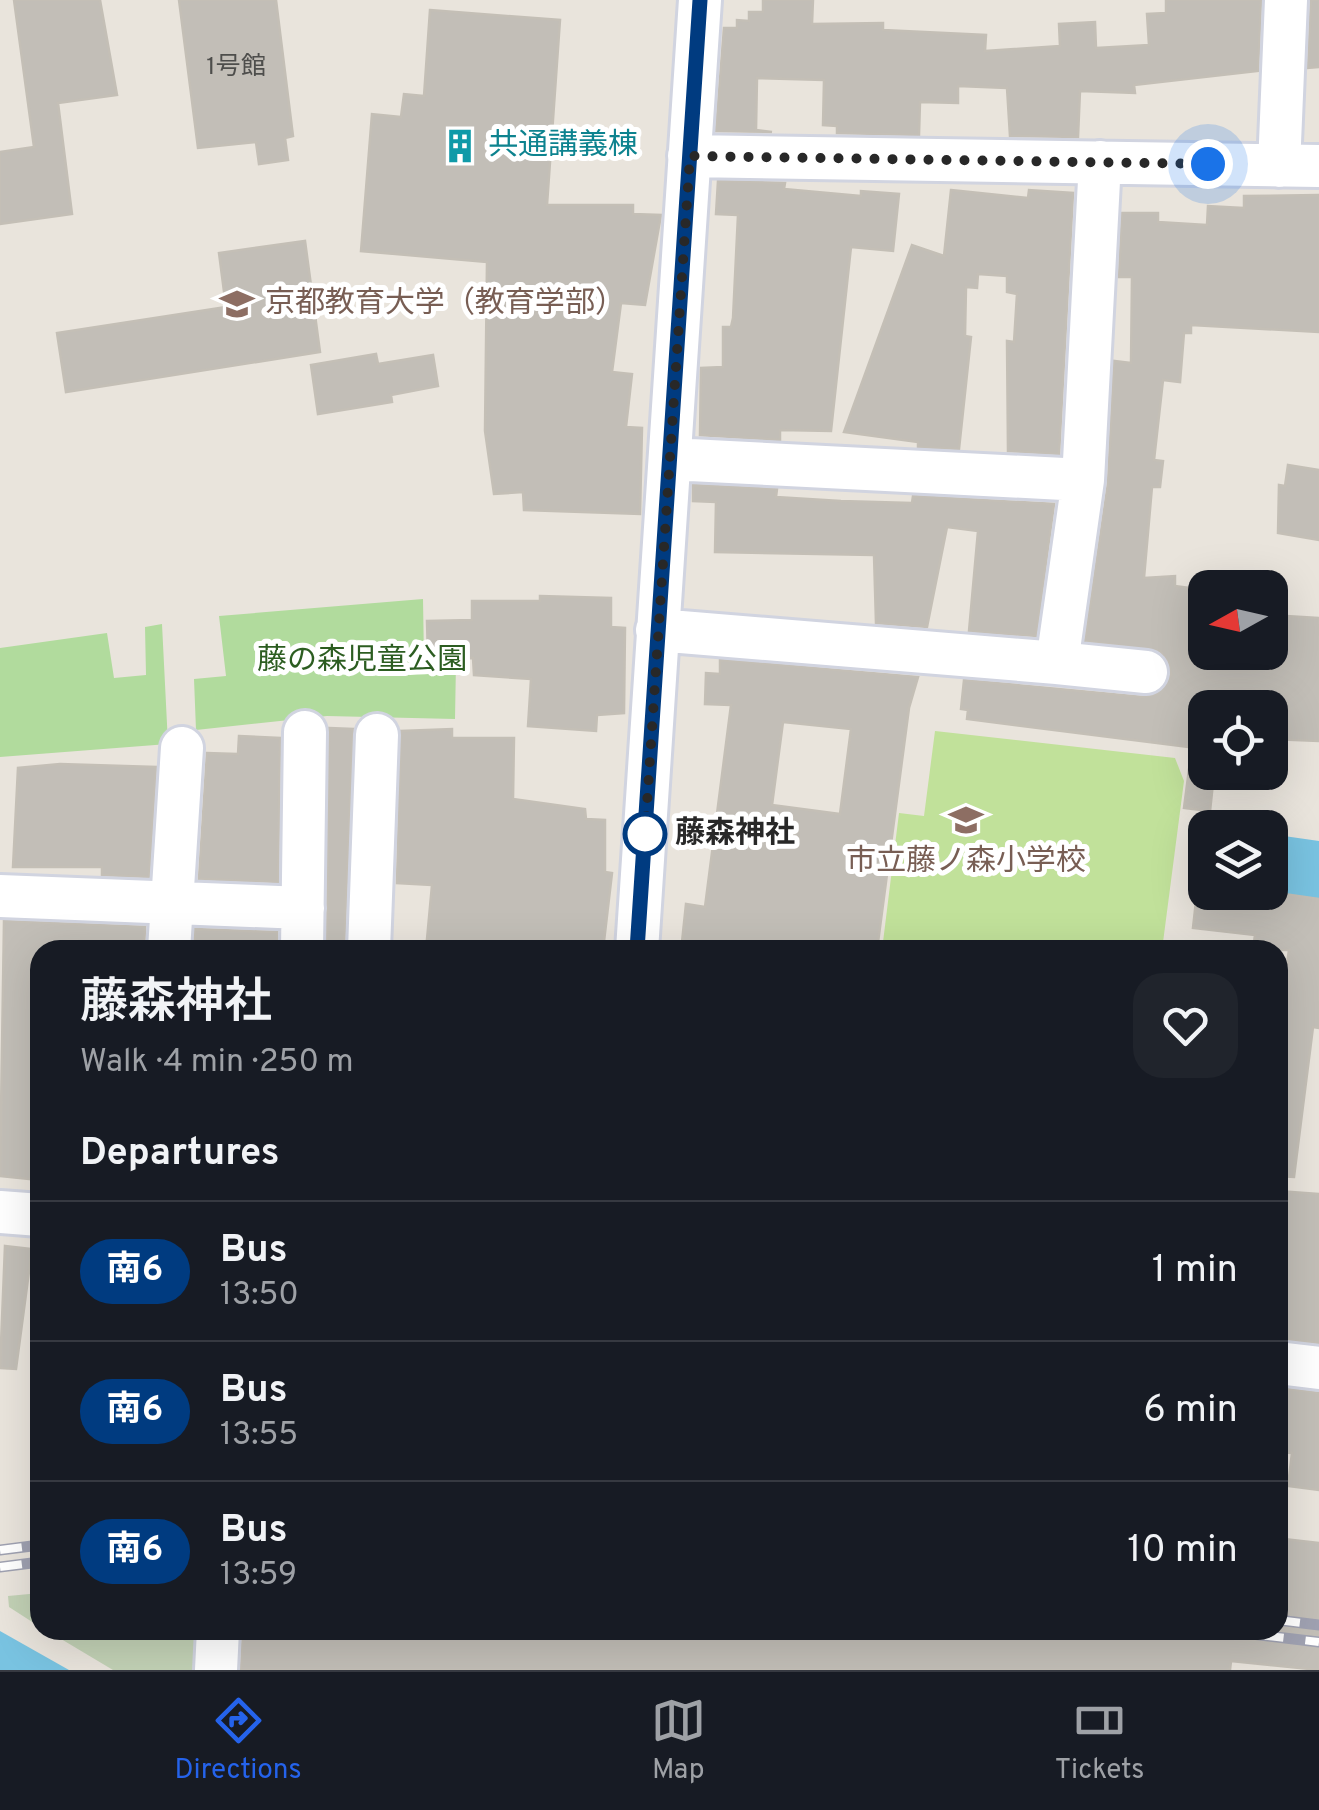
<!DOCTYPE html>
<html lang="en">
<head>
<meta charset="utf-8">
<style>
  :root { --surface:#171b24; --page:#20242c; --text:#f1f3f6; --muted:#9ea1a6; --line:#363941; --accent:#2563eb }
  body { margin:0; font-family:Overpass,"Noto Sans JP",sans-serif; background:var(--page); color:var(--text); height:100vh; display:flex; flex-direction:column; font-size:38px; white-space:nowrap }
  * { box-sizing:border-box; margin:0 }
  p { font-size:32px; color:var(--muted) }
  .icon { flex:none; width:55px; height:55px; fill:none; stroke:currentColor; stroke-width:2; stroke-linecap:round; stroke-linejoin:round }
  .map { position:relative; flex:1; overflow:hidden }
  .side { position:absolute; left:30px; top:940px; width:1258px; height:700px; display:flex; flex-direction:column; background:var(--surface); border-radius:30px; box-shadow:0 10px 40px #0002 }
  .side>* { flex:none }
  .badge { padding:0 20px; border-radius:32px; font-size:35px; line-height:65px }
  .needle { width:65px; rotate:262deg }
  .buttons { position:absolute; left:1188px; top:570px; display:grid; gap:20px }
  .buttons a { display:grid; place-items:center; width:100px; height:100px; border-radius:20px; background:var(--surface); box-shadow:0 10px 40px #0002; font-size:50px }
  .you { position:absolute; width:50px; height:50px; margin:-25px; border:8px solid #fff; border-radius:50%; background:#1a73e8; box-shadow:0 0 0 15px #1a73e833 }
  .map>.badge { position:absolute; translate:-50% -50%; box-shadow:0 0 0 5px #fff }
  h2 { padding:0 50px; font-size:38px; line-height:90px }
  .round { display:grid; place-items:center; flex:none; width:105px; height:105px; border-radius:30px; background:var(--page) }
  .headline { display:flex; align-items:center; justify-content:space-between; height:170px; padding:0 50px }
  h1 { font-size:48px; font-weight:600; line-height:75px }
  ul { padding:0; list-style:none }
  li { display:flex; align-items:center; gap:30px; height:140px; padding:0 50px; border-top:2px solid var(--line) }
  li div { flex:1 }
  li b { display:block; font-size:38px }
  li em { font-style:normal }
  li .badge { min-width:110px; font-weight:700; text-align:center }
  .tab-bar { display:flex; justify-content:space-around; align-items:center; height:140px; border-top:2px solid var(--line); background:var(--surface); font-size:28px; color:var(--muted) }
  .tab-bar a { display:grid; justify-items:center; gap:5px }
  .tab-bar .current { color:var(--accent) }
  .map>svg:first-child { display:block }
  .green { fill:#b1db9d }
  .cemetery { fill:#c2d1b5 }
  .pitch { fill:#c1e19a }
  .water { fill:#79c3e1 }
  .building { fill:#c2beb7; stroke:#c4bfb6; stroke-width:2.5; fill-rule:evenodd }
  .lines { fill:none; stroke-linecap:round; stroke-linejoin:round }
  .minor-casing { stroke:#d1d4e0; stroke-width:48 }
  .minor { stroke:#fff; stroke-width:42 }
  .rail-casing { stroke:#9fa1b1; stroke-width:11 }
  .rail { stroke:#fff; stroke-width:8; stroke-dasharray:22; stroke-linecap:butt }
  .line-casing { stroke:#fff; stroke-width:22 }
  .line { stroke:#003b80; stroke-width:15 }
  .walk { stroke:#282828; stroke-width:10; stroke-dasharray:0 18 }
  .stop-dot { fill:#fff; stroke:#003b80; stroke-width:5 }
  .labels { text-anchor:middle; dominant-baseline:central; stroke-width:10; stroke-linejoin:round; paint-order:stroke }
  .number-label { font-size:25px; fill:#4e4e4c }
  .culture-label { font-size:30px; fill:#0d838f; stroke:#fff; text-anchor:start }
  .education-label { font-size:30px; fill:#785e54; stroke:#fff; text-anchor:start }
  .park-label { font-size:30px; fill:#2c5d21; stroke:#fff }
  .stop-label { font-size:30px; font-weight:bold; fill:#282828; stroke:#fff; text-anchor:start }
</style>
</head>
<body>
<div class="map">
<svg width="1319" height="1670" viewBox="0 0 1319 1670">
  <rect width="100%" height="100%" fill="#e9e4dc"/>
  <path class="green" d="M423,599L424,661L456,662L455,719L327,716L196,730L194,679L226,676L219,616Z
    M162,624L168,744L0,757V648L107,633L114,678L146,675L145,627Z"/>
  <path class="cemetery" d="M40,1593V1627L9,1607L8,1596Z
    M46,1630H209L207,1670H113Z"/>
  <path class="pitch" d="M935,731L1175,758L1184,781L1162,950H882L899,813L924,816Z"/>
  <path class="water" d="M1270,834L1319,841V899L1270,892Z
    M0,1631L69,1670H0Z"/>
  <path class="building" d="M14,0H100L117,95L58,103L72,214L0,224V152L34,147Z
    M179,0H276L293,136L285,138L288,160L259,164L256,142L198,148Z
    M763,0H813L812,24L883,23V30L986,35L985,51L1060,46L1059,24L1095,22L1096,48L1149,45L1147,14L1166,13V0H1261L1258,71L1134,85L1135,93L1080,91L1078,137L1010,136L1007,88L958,86V103L920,102L919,135L837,133V126L823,125L824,80L757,78L756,130L772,132L716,131L724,28H737V20L749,21V12H763Z
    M1311,0H1319V67L1308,68Z
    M430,10L560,20L547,205H633V214L661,215L645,305L621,303L612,372L632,374L626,427L642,428L640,514L524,510L523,492L494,494L485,431L487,262L361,251L372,114L401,117L404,94L424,96Z
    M718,181L785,183L784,189L861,196V191L899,194L893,251L851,247L831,431L780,430V440L700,435L701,368L723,367V327H731L733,318L738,215L716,214Z
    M951,190L1028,198L1029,190L1073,193L1059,454L1008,451L1007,341L1014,342L1017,294L1007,292V276L978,274L977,288L966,287L965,336L971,337L959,449L918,447V442L844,432L912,245L944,256Z
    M1319,195V332L1191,325V333H1184L1180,382L1163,380L1154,460L1163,461L1160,487H1152L1144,578L1175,576V586L1205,590L1203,652H1270V615L1319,618V741L1270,739V708H1205V749L967,719L968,710L961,709L964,680L1143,697L1157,694L1171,675L1169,663L1160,651L1085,641L1108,483L1114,361L1131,363L1132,277H1119L1122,213H1158V222L1207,225L1208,206L1244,208V196Z
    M305,241L320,352L66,392L57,333L226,307L219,253Z
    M376,354L378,364L433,355L438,386L391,395L392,402L318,414L311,365Z
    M1288,465L1319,470V540L1278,533L1279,485L1285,486Z
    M693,485L777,489L776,497L841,501L912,503L913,496L1054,504L1036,636L969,631L978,531L947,527L927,627L876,623L874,555L715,552L716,502L693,501Z
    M540,596L611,598V627L625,628L624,713L597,715L596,731L528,726L531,679L474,675L473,658L428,659L427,621L472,620V601H540Z
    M720,660L918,677L909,708L877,950H688V943L682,942L686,904L705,907L731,705L705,704L706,673L720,674ZM783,722L851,729L840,814L772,805Z
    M329,728L353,729L344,950H327Z
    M452,729V738H514L513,799L585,809L586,819L605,820V872L612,873L603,950H426L432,885L397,883L401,731Z
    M239,736L280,738L278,882L199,879L207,753L238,754Z
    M1191,754L1205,766V772L1214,774L1210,811L1184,808Z
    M60,764L156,767L149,877L102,875V867H13L18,768Z
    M1197,892H1270L1319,899V1028L1313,1027L1294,1177L1278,1176V1027L1289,950H1253L1255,935L1193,928Z
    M4,921L145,927L144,950H40V958L31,957L40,1020V1180L0,1176Z
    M195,929L277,932V950H194Z
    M1278,1191L1319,1194V1343L1278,1339Z
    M5,1246L32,1249L16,1369L0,1368Z
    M1288,1389L1319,1393V1490L1288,1486L1292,1453L1280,1452Z
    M1284,1539L1319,1543V1670L1231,1661L1230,1670H241L243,1630H916L990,1638L987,1630H1179L1278,1642Z"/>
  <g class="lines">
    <g class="minor-casing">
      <path id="minor" d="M689,156L1319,166
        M1279,166L1286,0
        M670,459L1083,480
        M657,630L1057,663L1083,480L1100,162
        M1057,663L1146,672
        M0,896L303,908
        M169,950L182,748
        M302,950L305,732
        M369,950L377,735
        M637,950L700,0
        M0,1212L40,1215
        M1278,1363L1319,1368
        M216,1670L218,1630"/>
    </g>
    <use href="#minor" class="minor"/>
    <g class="rail-casing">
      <path id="rail" d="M0,1550L40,1545
        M0,1567L40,1562
        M1278,1620L1319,1625
        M1218,1630L1319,1642"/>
    </g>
    <use href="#rail" class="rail"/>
  </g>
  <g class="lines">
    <g class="line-casing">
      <path id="line" d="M637,950L700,0"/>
    </g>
    <use href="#line" class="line"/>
    <path class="walk" d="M645,834L690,156L1208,164"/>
  </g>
  <defs>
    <g id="building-bare" transform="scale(2.7)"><path d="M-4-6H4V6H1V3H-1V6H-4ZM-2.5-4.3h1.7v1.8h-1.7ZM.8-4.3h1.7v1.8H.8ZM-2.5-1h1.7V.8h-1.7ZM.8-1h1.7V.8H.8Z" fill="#0f9aa8" stroke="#fff" stroke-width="2.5" paint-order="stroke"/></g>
    <g id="university-bare" transform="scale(2.7)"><path d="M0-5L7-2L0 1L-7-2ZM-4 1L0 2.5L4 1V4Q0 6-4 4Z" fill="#8d6e63" stroke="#fff" stroke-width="2.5" paint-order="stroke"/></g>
    <g id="school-bare" transform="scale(2.7)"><path d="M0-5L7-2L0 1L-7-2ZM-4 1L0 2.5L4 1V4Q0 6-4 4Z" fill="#8d6e63" stroke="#fff" stroke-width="2.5" paint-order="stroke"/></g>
  </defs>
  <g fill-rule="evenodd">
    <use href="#building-bare" x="460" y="146"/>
    <use href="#university-bare" x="237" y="304"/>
    <use href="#school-bare" x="966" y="820"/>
  </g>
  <circle class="stop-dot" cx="645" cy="834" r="20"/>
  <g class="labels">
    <g class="number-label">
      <text x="236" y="68">1号館</text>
    </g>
    <g class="culture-label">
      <text x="488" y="146">共通講義棟</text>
    </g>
    <g class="education-label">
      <text x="265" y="304">京都教育大学（教育学部）</text>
      <text x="966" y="862" text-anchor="middle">市立藤ノ森小学校</text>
    </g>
    <g class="park-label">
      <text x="362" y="661">藤の森児童公園</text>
    </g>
    <g class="stop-label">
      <text x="675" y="834">藤森神社</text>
    </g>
  </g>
</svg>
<div class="buttons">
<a><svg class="needle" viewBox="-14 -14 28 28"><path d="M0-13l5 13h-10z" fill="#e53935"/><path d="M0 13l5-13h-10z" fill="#9ea1a6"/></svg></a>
<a><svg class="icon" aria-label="locate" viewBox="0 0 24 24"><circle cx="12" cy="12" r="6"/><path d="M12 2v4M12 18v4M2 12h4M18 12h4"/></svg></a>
<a><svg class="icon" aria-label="layers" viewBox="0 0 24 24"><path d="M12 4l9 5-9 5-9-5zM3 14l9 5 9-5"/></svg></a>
</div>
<div class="you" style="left:1208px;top:164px"></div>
<section class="side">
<div class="headline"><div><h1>藤森神社</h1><p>Walk · 4 min · 250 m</p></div><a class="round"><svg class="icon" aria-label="heart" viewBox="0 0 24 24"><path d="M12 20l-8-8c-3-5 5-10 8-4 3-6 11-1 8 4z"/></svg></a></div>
<h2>Departures</h2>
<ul>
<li><span class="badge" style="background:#003b80;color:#fff">南6</span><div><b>Bus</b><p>13:50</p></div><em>1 min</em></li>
<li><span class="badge" style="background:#003b80;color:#fff">南6</span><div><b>Bus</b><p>13:55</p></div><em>6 min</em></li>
<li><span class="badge" style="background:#003b80;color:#fff">南6</span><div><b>Bus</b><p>13:59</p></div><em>10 min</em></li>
</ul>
</section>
</div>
<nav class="tab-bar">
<a class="current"><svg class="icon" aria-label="directions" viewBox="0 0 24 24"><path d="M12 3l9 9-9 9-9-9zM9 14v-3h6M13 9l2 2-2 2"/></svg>Directions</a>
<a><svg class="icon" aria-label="map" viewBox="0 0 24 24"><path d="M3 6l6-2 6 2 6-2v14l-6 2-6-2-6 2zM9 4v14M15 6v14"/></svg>Map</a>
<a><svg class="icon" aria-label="tickets" viewBox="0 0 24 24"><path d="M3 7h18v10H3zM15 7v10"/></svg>Tickets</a>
</nav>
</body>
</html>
